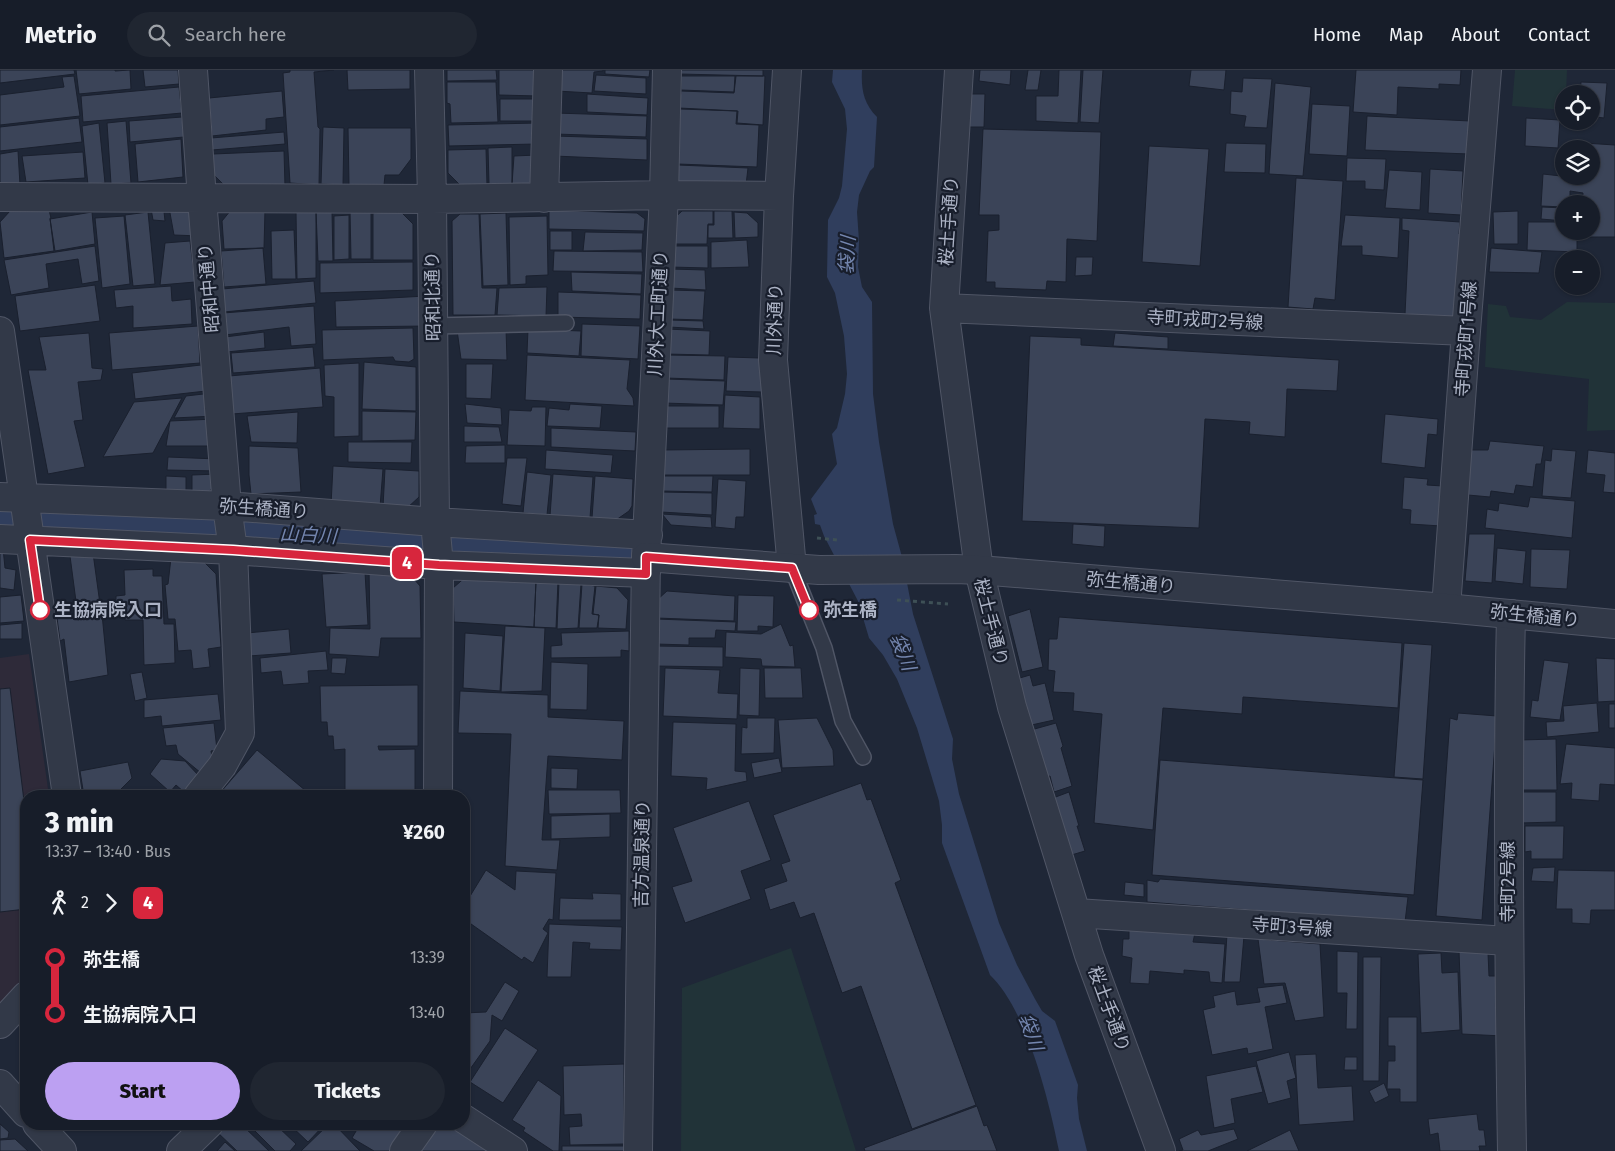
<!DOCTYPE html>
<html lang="en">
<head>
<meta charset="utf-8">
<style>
  :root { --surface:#171d29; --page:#202631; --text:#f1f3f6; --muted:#9ea2a8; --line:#363b46; --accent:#bca0f2 }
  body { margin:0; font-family:"Fira Sans","Noto Sans JP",sans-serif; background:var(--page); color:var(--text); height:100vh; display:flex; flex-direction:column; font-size:19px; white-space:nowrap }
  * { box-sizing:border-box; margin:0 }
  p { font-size:16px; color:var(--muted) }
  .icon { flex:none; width:28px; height:28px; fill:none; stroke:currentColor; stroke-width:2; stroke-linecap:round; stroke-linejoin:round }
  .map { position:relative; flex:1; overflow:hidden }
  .sheet { position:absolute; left:20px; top:720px; width:450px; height:340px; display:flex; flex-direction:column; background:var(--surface); border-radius:20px; box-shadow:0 1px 4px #0004,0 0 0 1px var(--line) }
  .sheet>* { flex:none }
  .badge { padding:0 10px; border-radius:8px; font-size:18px; line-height:32px }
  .fabs { position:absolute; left:1555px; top:15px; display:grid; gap:10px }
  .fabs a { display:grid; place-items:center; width:45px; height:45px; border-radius:50%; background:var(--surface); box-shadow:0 1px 4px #0004,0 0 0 1px var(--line); font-size:25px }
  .map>.badge { position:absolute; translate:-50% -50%; box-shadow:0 0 0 2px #fff }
  .legs { display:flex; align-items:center; gap:8px; height:55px; padding:0 25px; font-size:16px }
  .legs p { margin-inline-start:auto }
  .headline { display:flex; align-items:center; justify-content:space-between; height:85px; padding:0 25px }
  h1 { font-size:28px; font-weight:800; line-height:38px }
  .action { display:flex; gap:10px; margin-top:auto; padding:10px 25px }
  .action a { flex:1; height:58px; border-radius:30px; background:var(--accent); color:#111; font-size:20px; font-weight:800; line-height:58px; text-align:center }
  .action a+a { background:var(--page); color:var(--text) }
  ul { padding:0 25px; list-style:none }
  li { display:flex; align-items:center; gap:18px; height:55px; font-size:19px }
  li i { display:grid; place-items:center; width:8px; height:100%; margin:0 6px; background:currentColor }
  li i::after { content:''; width:12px; height:12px; margin:-6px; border:4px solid; border-radius:50%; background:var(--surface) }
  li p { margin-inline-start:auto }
  li:first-child i { background:linear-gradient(#0000 50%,currentColor 0) }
  li:last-child i { background:linear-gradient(currentColor 50%,#0000 0) }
  header { display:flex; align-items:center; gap:30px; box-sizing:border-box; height:70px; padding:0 25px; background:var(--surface); border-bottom:1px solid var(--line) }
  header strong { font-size:24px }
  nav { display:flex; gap:28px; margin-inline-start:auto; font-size:18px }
  .search { width:350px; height:45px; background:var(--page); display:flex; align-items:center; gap:12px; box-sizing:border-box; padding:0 18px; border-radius:28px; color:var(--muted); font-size:19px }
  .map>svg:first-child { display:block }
  .medical { fill:#2e2a39 }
  .green { fill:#213338 }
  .water { fill:#303e5d }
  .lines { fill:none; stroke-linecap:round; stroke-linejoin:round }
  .river { stroke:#303e5d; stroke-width:50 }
  .building { fill:#3b4458; stroke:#1a202e }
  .service-casing { stroke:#505666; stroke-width:18 }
  .minor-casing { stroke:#505666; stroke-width:30 }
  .tertiary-casing { stroke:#505666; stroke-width:30 }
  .path { stroke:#3e5056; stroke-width:3; stroke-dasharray:4 4; stroke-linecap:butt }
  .service { stroke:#323948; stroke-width:15 }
  .minor { stroke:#323948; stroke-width:28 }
  .tertiary { stroke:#323948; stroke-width:28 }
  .line-1-casing { stroke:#fff; stroke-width:11 }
  .line-1 { stroke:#d7263d; stroke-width:8 }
  .stop-1-dot { fill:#fff; stroke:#d7263d; stroke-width:2.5 }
  .labels { text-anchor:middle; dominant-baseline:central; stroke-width:4.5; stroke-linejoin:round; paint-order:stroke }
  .street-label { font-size:18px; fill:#acb3c5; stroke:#181e2c }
  .stop-label { font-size:18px; font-weight:bold; fill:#acb3c5; stroke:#181e2c; text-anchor:start }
  .water-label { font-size:19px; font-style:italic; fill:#7486af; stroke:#181e2c }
</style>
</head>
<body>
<header>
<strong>Metrio</strong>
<div class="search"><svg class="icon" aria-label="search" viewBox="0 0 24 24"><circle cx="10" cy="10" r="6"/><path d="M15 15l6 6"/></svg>Search here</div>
<nav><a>Home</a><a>Map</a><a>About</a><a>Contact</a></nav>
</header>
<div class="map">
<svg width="1615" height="1081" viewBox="0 0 1615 1081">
  <rect width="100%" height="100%" fill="#1f2737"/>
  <path class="medical" d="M29,584L49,726H26V906L0,935V588Z"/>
  <path class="green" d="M1515,0H1567L1566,24H1564V40L1512,36Z
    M1567,232L1615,233V360L1587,361L1589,309L1485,297L1488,234L1506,236L1510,247L1541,250Z
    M791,878L856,1081H681L682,918Z"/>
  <path class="water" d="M833,0H862C861,18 863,33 877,47L874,97L870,101L859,125L857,142L859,171L858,197L862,217L872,232L873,324L879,372L893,454L902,487L913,544L953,669L952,689L959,724L999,853L1017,895L1035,929L1042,941L1055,951L1078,1015L1077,1028L1079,1049L1087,1081H1059C1049,1031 1027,940 990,905L942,773V755L939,731L917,658L897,609L883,585L869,568L858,531L824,466L820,455L815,454L814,445L817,444L811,429L837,394L832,364L837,358L845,324L847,304L844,266L835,223L827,207L828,150L839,128L842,116L847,59L845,39L832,12Z"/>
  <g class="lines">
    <path class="river" d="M0,447L410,473L616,484"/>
  </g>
  <path class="building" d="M0,0H74L75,4L0,13Z
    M76,0H115V1L130,0L131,19L79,24Z
    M143,0H178L179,14L145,17Z
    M290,0H334L314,2L318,57L320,59L319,115L290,113L283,3L290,2Z
    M347,0H410V19L348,20Z
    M447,0H496L497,10L447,11Z
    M499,0H539L538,26L499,25Z
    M557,0H603V1L594,2L592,23L556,21Z
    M605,0H650L649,7L605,4Z
    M679,0H763V6L679,4Z
    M980,0H1011L1010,15L979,11Z
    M1028,0H1041L1038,20H1025Z
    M1059,0H1081L1078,53L1036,51V26H1058Z
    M1083,0H1103L1099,53L1080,52Z
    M1191,0H1226L1224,20L1189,16Z
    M1356,0H1461L1460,15L1439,14V19L1398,17L1397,45L1353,42Z
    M596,5L646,8V24L594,21Z
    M74,6L80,46L0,55V25L64,17L62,7Z
    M681,6H735L734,22L681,20Z
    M736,6H765L763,55L737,53L738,41L679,38L681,21L734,23Z
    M1243,8L1272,9L1267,58L1244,57L1246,46L1230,44L1231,21L1242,22Z
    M447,12H496L498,52L451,53L450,34L447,33Z
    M1581,12L1607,13L1604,48L1596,47V40H1591V24H1580Z
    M1275,13L1311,17L1303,106L1269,104Z
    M179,17L182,43L83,52L81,26Z
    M282,21L284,47L266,49V60L212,66L209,28Z
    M587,24L648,28L647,45L587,42Z
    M969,24H985L984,57H969Z
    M500,29H537V51H500Z
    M1312,34L1350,36L1347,86L1309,84Z
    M680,39L737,41L736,54L759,55L757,97L678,94Z
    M555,43L647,46L646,67L555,64Z
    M1367,46L1470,51L1469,84L1365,80Z
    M182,47L184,67L130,72L129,51Z
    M79,48L82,72L0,81V57Z
    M1526,48L1560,50L1558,78L1525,76Z
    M126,51L131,113L111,114L107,53Z
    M99,53L105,113L88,115L82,56Z
    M537,53L536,74L449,76L448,55Z
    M323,57L344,58L343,115L321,114Z
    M348,58H411V89L399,105H385L384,115H349Z
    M983,59L1101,62L1097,171L1067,169L1066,212L1047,211L1046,220L995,218V212H986L988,161L999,160V145H979Z
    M284,62L285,74L212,80L211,68Z
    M555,66L647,69V90L554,86Z
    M181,69L183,107L138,112L135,74Z
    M1226,73L1266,74L1265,103L1224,102Z
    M1584,73L1615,75V167H1579L1580,161H1591V134H1582L1583,123L1570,121V134H1564V137L1541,136L1543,104L1570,107L1591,106V79H1572V77L1584,78Z
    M1149,76L1209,79L1200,196L1142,192Z
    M512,77V114H489L488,78Z
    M486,79L487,115H460L448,103V80Z
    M18,81L20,115L5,116L0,112V84Z
    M284,81L285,116H225L213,104V84Z
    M83,82L85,108L26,112L22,86Z
    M537,85L536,108L527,115L512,114L514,86Z
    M1347,88L1386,89L1384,120L1365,119V111H1346Z
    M678,95L748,98L746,115L681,114L676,110Z
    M1430,99L1463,101L1461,145L1428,143Z
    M1389,100L1422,102L1420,140L1385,138Z
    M1296,108L1343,111L1335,230L1315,228L1313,239L1288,237Z
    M163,132L165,151L153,150L150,133Z
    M168,132L195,134L200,166L174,165Z
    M1542,137L1564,138V151L1541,149Z
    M49,140L51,148H50L54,181L4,188L0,152L10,141Z
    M231,140H265L264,178L224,179L222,151Z
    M549,140L637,143L645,149L644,161L549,159Z
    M316,141V208L297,209L296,142Z
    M316,141H332L333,191H318Z
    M350,141H371V189H351Z
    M400,141L413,154V190H373V143Z
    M682,141H713V154H708L707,174H671V151Z
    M714,141H732L733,168H708V155H714Z
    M1518,141V174H1494L1493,142Z
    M92,142L95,174L55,181L50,149Z
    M148,142L155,214L133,216L125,145Z
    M734,142L747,143L758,153V167L735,168Z
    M506,143L508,215L483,216L480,144Z
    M460,144H479L482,218H497L495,245H453L452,151Z
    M349,145V189L334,190V146Z
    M1345,145L1400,148L1398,188L1362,185V176H1341Z
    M124,146L130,214L102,218L95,148Z
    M547,146L548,205L526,206V214L510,215L509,147Z
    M1402,148L1460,152L1459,164L1466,165L1460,248L1405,244L1409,161L1402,160Z
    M1528,152H1561V159H1564V161H1577V182L1527,180Z
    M294,160L296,209H272L271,161Z
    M550,161H572V180H550Z
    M585,162L643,163L642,180L583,181Z
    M747,170L749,197L711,198V172Z
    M190,171L195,212L160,215L165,173Z
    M95,176L99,211L82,214L78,189L46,194L49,218L11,225L4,190Z
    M671,176H708V198L670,197Z
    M263,178L266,214L224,217L221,181Z
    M1491,178L1542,182L1539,203L1489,202Z
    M554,181L642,182L643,202L553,201Z
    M1076,187H1093L1092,205L1075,206Z
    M413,192V220L320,223V193Z
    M671,199L705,200L706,220L670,218Z
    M571,202L642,204L641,224L572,221Z
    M314,211L316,233L224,242L222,219Z
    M95,215L100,251L20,261L15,226Z
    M171,216L172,231L191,229L192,254L133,258V236L116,238L114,220Z
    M547,217L546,246L497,245L499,218Z
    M670,220L705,221L703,250L669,249Z
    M558,222L641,225L640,249L558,247Z
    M426,226L428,256L336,257L335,231Z
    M314,236L316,274L291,276L289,257L225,265L223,243Z
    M669,250L703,251L704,259L669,257Z
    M582,254L640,256L638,289L581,286Z
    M198,256L200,293L112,300L109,263Z
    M413,258L414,289L409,292L395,291L393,287L323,290L322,260Z
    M506,259L507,290L461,289L457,260Z
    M528,259L581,261L579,286L527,283Z
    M667,259L710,261L709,285L666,284Z
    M264,262L265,278L227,282L225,267Z
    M89,263L92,298L103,299L101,310L78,312L83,350L74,351L85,397L48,404L28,300H46L39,267Z
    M1115,263L1168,267V279L1113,276Z
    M1030,266L1081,268V275L1339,290L1337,321L1287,319L1285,367L1249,364L1250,352L1205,349L1199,458L1022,451Z
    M313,277L315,297L233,303L231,283Z
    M527,285L630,290L627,319L633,328L634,336L525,330Z
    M666,285L725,286L724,310L666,308Z
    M728,287L760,288L762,322L726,321Z
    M364,292L416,297V341L362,339Z
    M359,293V366L334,367V327L325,326L324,295Z
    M466,294H493L491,329L466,328Z
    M201,295L206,321L135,329L132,303Z
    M320,298L323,337L232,344L229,306Z
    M666,309L725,311L723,335L664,333Z
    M212,323L215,346L174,348L186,326Z
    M725,325L760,327V359L723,358Z
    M182,328L153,383L103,387L134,332Z
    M465,334L501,338L502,355L467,353Z
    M570,334L602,336L600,358L547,356L549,338L569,340Z
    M664,336H719V358H664Z
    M532,337H546L545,376L507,375L509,340L531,341Z
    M362,341L416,342L415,370L362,371Z
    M298,342L297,373L251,372L247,346Z
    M1385,344L1438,349L1437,365L1428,364L1425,398L1381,393Z
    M215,349L217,376H166L170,351Z
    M464,356L499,357L502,372H464Z
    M551,358L636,362L635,381L551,377Z
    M1490,371L1544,376L1541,394H1536L1533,417L1516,415L1514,424L1491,421L1490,427L1468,425L1471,380H1488Z
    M348,372H412L411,393L348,392Z
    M505,375V393H465L466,376Z
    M249,376L298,378L301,422L251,424L249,405Z
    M750,379V405H663V380Z
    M1552,379L1576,381L1571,428L1542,426L1545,390L1551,391Z
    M546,380L613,385L611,403L545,399Z
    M1588,380L1615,383V423L1603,422L1605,405L1586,403Z
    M168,387L217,389L218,401L167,400Z
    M507,388H527L521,436L502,434Z
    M333,396L383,399L380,437L331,435Z
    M385,399L419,401V427L406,439L383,437Z
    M527,402L551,405L547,445L523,443Z
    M218,404L217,412L205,427L192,428V405Z
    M553,404L593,407L590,448L550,446Z
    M166,406L186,407V425H166Z
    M595,406L633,409L632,436L629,441L616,450L592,448Z
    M663,406H713L712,422L661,421Z
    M1404,407L1428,409L1427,415L1443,416L1441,456L1410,454L1411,440L1402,439Z
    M718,409L746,411L744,447H736L735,459L715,457Z
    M661,422L712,423V445L661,442Z
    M1530,427L1575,431L1572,468L1485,458L1487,439L1498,441L1499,433L1528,437Z
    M662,444L711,447L712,458L671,455Z
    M1073,454L1105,456L1104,477L1072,474Z
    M1469,464H1495L1492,513L1465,511Z
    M0,477L3,478L5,498L16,500L14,520L0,518Z
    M1497,478L1526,481L1523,514L1495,511Z
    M1531,479L1570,480L1567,519L1530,517Z
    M93,483L100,534L77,539L70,486Z
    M171,488L202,490L216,504L221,577L208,579L210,597L193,599L191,580L178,581L175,549H168L165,515L168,514Z
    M153,499V506H162L164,554H174L175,593L144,595L143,550H125V540H116V526L125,525L124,500Z
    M369,500L408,502L420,516L421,568H381L379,587L329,584L330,558L370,559Z
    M365,502L368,555L326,557L322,504Z
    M468,505L536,511L534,557L454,552L453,518Z
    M536,511H558L556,558L534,557Z
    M559,512L581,514L578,558L557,559Z
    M582,514L595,516L592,544L599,545L597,558H579Z
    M596,516L617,518L628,530L626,559L598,558L599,545L593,544Z
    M667,521L735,526L734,551L657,548V530Z
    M21,525L24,551L0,553V527Z
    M738,525L774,526L773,557L758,556V561H737Z
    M1030,539L1043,597L1022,602L1008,546Z
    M102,544L108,605L69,612L64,569L60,571L57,548Z
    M1059,547L1402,573L1398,638L1243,627L1242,644L1163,638L1153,760L1094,753L1102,644L1073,641L1074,623L1053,622L1055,601L1048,600L1049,569H1057Z
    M656,549L736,552L735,561L716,560L715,568H689V575L656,574Z
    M22,553V569H0V555Z
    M781,554L790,576L793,575L795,597L762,596L761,589L725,587L726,562L761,564Z
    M505,556L545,558L542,621L501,622Z
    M289,559L291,583L249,586L247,563Z
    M629,561V581L621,580V587L551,588V576L562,575L561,563Z
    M465,563L503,566L500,621L463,618Z
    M1404,573L1432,575L1423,709L1394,707Z
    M655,576L723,577V597L655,596Z
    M326,581L328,600L308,601L309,613L283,615L281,601L261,603L260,588Z
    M332,588H347L345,604L331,603Z
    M1596,588L1615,589V631L1598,632Z
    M1544,590L1569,593L1560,650L1530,647L1532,630L1538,631Z
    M551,592L588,594L587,640L550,639Z
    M665,598L720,600L718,623L738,624L737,649L663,646Z
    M740,598L760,599L759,646L739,645Z
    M764,598H801L803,628H765Z
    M142,602L147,628L135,631L130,604Z
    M1030,605L1033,616L1045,613L1054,650L1027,656L1013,610Z
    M418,615V676H378L379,680L415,679V726H345V679L334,680L333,666H328L327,652H321L320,616Z
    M10,618L26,747V839L0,842V619Z
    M460,621L548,625V647L624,651L622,690L548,686L542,770H560L557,800L505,796L511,664L458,663Z
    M218,624L221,650L162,656L161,646L144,648V630Z
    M1597,633L1599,662L1547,667L1546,652L1564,651L1563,636Z
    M1609,634H1615V658H1609Z
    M1458,643L1497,646L1482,850L1436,846L1450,648L1457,650Z
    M747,648H775L774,683L741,684L742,657L747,658Z
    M817,648L833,680L834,696L782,698L778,650Z
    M673,652L736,654L735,701L746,702L747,711L706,720L707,708L671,706Z
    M214,653L217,680L211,681L212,687L201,703L178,684L176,675L166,676L163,658Z
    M1056,653L1063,676L1061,678L1072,716L1054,722L1050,706L1044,708L1031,660Z
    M1556,669L1557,720H1522L1520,670Z
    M1566,674L1615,678V715L1600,714L1599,731L1571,729L1572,713L1560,714Z
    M257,680L312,726H222L219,724Z
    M779,688L782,702L754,708L751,693Z
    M161,689L185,691L199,706L184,722L176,715L170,722L150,704Z
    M1160,690L1423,710L1414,825L1152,805Z
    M128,692L132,708L116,724L111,725V726H84L80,701Z
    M551,698L578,699L577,719L551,718Z
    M861,713L867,730L871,729L901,810L895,813L976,1035L912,1059L861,916L842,923L814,843L800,848L794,832L770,840L764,819L787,811L781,794L790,791L773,745Z
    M548,720H620L621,743L549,744Z
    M1069,722L1079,756H1077L1085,781L1068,786L1053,728Z
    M1521,722H1556V752L1520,753Z
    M749,731L771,790L741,801L751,829L685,853L672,817L692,811L673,758Z
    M610,744V767L551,769V746Z
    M1525,756H1564L1563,789H1531V781L1525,782Z
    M1555,797L1554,812L1531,811L1533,798Z
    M486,800L515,820L516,801L556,803L553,850L549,849L543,859L548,863L533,893L524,887L522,890L464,849V836Z
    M1558,800L1615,801V840H1591L1590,854L1572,853V839H1556Z
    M1160,809L1408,827L1405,852L1147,832V810L1158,812Z
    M1125,812L1144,814V827L1124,825Z
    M592,823L621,824V850H559L560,828L593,829Z
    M549,854L622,857L621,880L589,879L590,873L573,872L571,907H547Z
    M1129,858L1195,863L1193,872L1225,874L1222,913L1210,912L1209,902L1184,900V904L1150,901L1149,914L1130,913L1132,888L1122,886L1123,869H1129Z
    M1227,864L1244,866L1240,912H1224Z
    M1258,869L1320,874L1324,947L1295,951L1285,913L1264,914Z
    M1337,881L1358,882L1357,959H1346L1347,923H1337Z
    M1459,881L1488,883L1489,906H1502L1503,966L1462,964Z
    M1441,883L1442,903L1458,902L1460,960L1421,963L1418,884Z
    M1363,887H1381L1379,1011H1363Z
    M505,912L519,921L502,951L492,945L490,971L468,1002H464V943L486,942Z
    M1283,915L1287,933L1265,937L1273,979L1248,984L1247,978L1212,985L1203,940L1215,937L1213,926L1235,921L1237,935L1260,932L1257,918Z
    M1388,947H1417V1032H1400V1019H1387L1388,991H1395V976H1388Z
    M505,958L538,980L503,1033L470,1012Z
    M1289,982L1296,1008L1287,1011L1291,1028L1268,1034L1256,991Z
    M1316,984L1318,1018L1352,1016L1354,1051L1299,1055L1295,985Z
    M1345,987H1357V1000H1344Z
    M624,994V1074L570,1075L569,1057L582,1056L581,1044L564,1045L563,996Z
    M1256,996L1263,1022L1231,1029L1235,1053L1214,1058L1206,1006Z
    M538,1010L561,1026L559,1081H553L523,1061L525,1058L512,1050Z
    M1384,1013L1389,1026L1375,1033L1369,1021Z
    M977,1036L984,1056L987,1055L997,1081H865L864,1078Z
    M1477,1044L1479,1060H1484L1486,1076H1479L1480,1081H1440L1438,1063L1430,1065L1428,1049Z
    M0,1054L9,1062L8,1068L0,1069Z
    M223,1054H241L269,1081H237L216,1061Z
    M248,1054H275L296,1074L290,1081H275Z
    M280,1054H325L308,1072L290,1055L286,1060Z
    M329,1054H334L360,1081H301Z
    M354,1054H410L393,1081H374L352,1068L359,1056Z
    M429,1054H450L492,1081H412Z
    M1234,1059L1238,1069L1208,1081H1179L1183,1080L1179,1069L1198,1060L1201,1065Z
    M1290,1060L1299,1081H1247Z
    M15,1069L28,1081H0V1070Z
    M225,1072L235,1081H217Z
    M562,1076H624V1081H562Z"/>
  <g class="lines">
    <g class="service-casing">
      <path id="service" d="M433,256L566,253
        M792,498L824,578L843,651L863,687"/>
    </g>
    <g class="minor-casing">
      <path id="minor" d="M193,0L202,129L227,436L233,480L240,663L222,696L198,726
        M429,0L432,129L435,452L439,495L438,726
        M787,0L779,126L773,290L792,498
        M959,0L944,238L979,500L1012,637L1076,843L1089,885L1161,1081
        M0,127L432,129L664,125L779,126
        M544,128L548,0
        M944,238L1466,261
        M0,261L67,726
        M0,427L227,436L435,452L648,465
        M0,469L233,480L439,495L646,503
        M1446,538L1466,261L1487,0
        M1511,544C1507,723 1509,902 1512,1081
        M1076,843L1508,871
        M0,954L26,926
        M0,1014L26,1043
        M464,1049L513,1081
        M37,1054L62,1081
        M181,1081L209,1054
        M404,1081L423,1054
        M638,1081L646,487L664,125L667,0"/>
    </g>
    <g class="tertiary-casing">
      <path id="tertiary" d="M646,487L819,500L956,499L979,500L1446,538L1615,554"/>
    </g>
    <path class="path" d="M817,468L838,470
      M897,530L948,534"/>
    <use href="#service" class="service"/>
    <use href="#minor" class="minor"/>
    <use href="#tertiary" class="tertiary"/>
  </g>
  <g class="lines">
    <g class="line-1-casing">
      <path id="line-1" d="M40,540L30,470L233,480L439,495L646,504V487L792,498L809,540"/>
    </g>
    <use href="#line-1" class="line-1"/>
  </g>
  <g class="stop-1-dot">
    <circle cx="40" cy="540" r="9"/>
    <circle cx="809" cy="540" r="9"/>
  </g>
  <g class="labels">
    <g class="street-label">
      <text transform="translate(949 151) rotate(-86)">桜土手通り</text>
      <text transform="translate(209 218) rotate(-95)">昭和中通り</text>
      <text transform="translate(433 226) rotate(-91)">昭和北通り</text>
      <text transform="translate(658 243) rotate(-87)">川外大工町通り</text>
      <text transform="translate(775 249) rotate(-88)">川外通り</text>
      <text transform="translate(1205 250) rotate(3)">寺町戎町2号線</text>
      <text transform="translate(1466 269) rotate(-86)">寺町戎町1号線</text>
      <text transform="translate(264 439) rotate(4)">弥生橋通り</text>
      <text transform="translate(1131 513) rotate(5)">弥生橋通り</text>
      <text transform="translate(1535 546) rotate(6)">弥生橋通り</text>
      <text transform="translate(991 552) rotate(76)">桜土手通り</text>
      <text transform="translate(642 784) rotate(-89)">吉方温泉通り</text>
      <text transform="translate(1508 812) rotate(-90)">寺町2号線</text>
      <text transform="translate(1292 857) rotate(4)">寺町3号線</text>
      <text transform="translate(1109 939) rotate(70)">桜土手通り</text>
    </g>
    <g class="stop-label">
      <text x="54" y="540">生協病院入口</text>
      <text x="823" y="540">弥生橋</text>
    </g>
    <g class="water-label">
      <text transform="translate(847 185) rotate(-86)">袋川</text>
      <text transform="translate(308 465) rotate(3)">山白川</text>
      <text transform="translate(903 582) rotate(69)">袋川</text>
      <text transform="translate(1031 962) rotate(71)">袋川</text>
    </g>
  </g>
</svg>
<div class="fabs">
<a><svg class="icon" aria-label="locate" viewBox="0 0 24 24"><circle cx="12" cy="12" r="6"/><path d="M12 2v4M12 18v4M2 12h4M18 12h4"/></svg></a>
<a><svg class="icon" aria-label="layers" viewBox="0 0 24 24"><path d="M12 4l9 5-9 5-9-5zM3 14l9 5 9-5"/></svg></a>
<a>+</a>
<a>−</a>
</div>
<b class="badge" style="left:407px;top:493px;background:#d7263d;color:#fff">4</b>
<section class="sheet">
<div class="headline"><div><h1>3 min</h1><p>13:37 – 13:40 · Bus</p></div><b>¥260</b></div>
<div class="legs"><svg class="icon" aria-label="walk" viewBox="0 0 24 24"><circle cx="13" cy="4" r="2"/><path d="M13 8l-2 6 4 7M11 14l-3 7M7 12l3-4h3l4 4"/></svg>2<svg class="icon" aria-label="forward" viewBox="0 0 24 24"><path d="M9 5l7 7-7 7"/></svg><b class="badge" style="background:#d7263d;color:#fff">4</b></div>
<ul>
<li><i style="color:#d7263d"></i><b>弥生橋</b><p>13:39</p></li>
<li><i style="color:#d7263d"></i><b>生協病院入口</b><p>13:40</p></li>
</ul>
<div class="action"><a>Start</a><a>Tickets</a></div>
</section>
</div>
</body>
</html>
